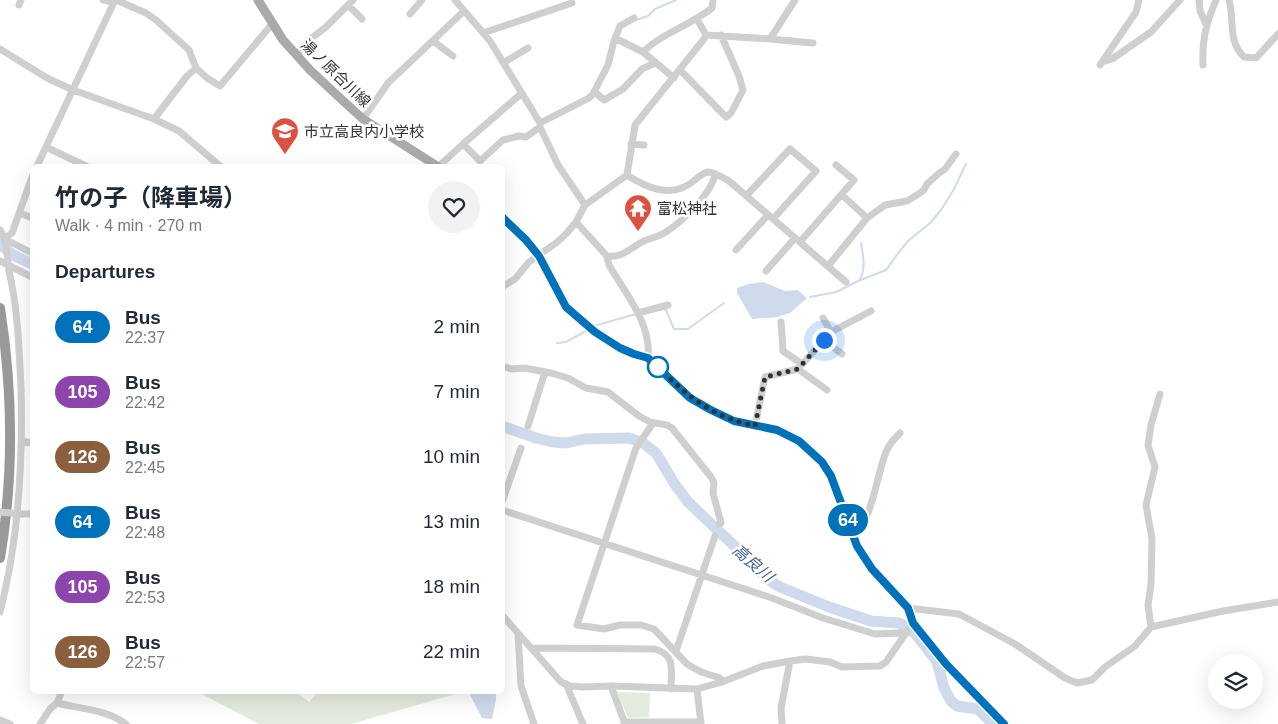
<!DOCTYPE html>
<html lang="en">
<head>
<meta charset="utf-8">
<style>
  :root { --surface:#fff; --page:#f2f2f3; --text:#1f2937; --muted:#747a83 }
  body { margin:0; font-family:Helvetica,"Noto Sans JP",sans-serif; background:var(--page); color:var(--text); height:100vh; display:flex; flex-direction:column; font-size:19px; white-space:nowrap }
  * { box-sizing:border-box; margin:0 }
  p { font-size:16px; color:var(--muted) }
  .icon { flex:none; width:28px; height:28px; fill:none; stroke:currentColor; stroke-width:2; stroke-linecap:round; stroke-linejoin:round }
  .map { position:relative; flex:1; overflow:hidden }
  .details { position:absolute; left:30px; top:164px; width:475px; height:530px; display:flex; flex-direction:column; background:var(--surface); border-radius:8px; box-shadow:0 5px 20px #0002 }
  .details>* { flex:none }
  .badge { padding:0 10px; border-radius:16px; font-size:18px; line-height:32px }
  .fabs { position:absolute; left:1208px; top:654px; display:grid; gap:10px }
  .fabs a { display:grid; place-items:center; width:55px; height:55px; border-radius:50%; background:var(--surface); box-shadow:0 5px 20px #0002; font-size:25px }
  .you { position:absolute; width:25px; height:25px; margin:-12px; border:4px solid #fff; border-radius:50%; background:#1a73e8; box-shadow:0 0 0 8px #1a73e833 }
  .map>.badge { position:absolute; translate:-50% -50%; box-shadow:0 0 0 2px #fff }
  h2 { padding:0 25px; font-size:19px; line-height:45px }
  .round { display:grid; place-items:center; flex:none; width:52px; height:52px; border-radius:26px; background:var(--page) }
  .head { display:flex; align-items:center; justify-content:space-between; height:85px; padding:0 25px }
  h1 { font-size:24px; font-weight:700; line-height:38px }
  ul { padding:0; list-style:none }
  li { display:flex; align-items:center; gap:15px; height:65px; padding:0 25px }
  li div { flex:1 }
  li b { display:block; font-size:19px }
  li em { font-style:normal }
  li .badge { min-width:55px; font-weight:700; text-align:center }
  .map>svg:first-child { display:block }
  .green { fill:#e3ebde }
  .water { fill:#cfdbec }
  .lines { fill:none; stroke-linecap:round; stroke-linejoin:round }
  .stream { stroke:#cfdbec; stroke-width:2 }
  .river { stroke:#cfdbec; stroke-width:11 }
  .minor { stroke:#cfcfcf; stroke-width:7 }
  .major { stroke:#aaa; stroke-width:9 }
  .highway { stroke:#999; stroke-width:10 }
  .minor-bridge { stroke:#cfcfcf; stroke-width:7 }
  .line-casing { stroke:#fff; stroke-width:11 }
  .line { stroke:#0072bc; stroke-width:8 }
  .walk { stroke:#323232; stroke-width:5; stroke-dasharray:0 9 }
  .stop-dot { fill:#fff; stroke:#0072bc; stroke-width:2.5 }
  .labels { text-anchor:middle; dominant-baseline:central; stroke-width:5; stroke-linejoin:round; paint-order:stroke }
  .street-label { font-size:15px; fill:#323232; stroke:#fff }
  .poi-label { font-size:15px; fill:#323232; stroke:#fff; text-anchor:start }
  .water-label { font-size:16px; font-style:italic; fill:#436491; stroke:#fff }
</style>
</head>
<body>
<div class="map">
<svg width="1278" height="724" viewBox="0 0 1278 724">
  <rect width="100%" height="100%" fill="#fff"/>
  <path class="green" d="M196,691H295L309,702L319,691H458L459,693L351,724H259Z
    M617,692L650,693L649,717L628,718Z"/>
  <path class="water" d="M763,282L785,291L798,290L807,298L790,313L777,317L752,319L737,293V288L749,284Z
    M468,691H496V700L492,719L482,718Z"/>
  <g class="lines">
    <path class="stream" d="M636,20L648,16L655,9L676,0
      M860,279C866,269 863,255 861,243
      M810,297L836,292L858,281L886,270L899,252L908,241L930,223L941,210L954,189L966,164
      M663,309L666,310L674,329H688L724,303
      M594,326L636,314
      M557,343L566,342L586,331"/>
    <path class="river" d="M0,244L13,255L32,264
      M502,426L536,438L553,442L566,443L584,439L629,438L643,443L656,453L674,483L688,502L744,555L767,579L780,587L829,607L871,621L899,623L915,633L937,662L944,688L951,701L957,706L978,709L993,724"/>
    <path class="minor" d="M103,0L114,2
      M116,0L146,13L156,20L189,50L196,68L207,78L220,86L272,24
      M455,0L490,41L540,123V127L558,165L585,205
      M1199,0L1200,11L1206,24
      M1229,0C1235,21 1227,40 1244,57L1256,58L1278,34
      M19,5L21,0
      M348,5L362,19
      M410,14L422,0
      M483,33L572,3
      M706,35L770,39L795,0
      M770,39L813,43
      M433,41L453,56
      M614,41L620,26L634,18
      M0,49L47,78L73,90L154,119L179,131L220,166
      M643,52L674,78
      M297,55L309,40L326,27L353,0
      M1102,62L1136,12L1139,0
      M503,63L528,48
      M1100,65L1102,62L1112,59L1151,32L1180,0
      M1203,65C1202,39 1206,24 1216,0
      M680,70L726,117L731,113L743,90L739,76L721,35
      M593,94L596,93L604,100L606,99L623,89L642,69L655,63
      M154,119L187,76L196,68
      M363,119L388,83L464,11
      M540,123L589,98L593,94L608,65L614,41L619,40L643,52C662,33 691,25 712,8L713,0
      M463,144L480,161L503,140L519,136L526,137L540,127
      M631,144L644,145
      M46,147L86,166
      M37,166L115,0
      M439,166L463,144L522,93
      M627,175C647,188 670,198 691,183C696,179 702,173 708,172C715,172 723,178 729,181L846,282
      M627,175L635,125L704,39L706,35L697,19
      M842,195L867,218
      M746,196L790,149L816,171L773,219
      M20,213L32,218
      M576,222L607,256L609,265C625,293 652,324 648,358
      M0,230C8,242 7,257 9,271C18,310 19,348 21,388C23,463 19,539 0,612
      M5,238L12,233L32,177
      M5,239L32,253
      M800,242L854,180L836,165
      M736,250L768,215
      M607,256C622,258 629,249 642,242C649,238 659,237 666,232C683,221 712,193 715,174
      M0,261L32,277
      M828,266L867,218L885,205L907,201L917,195L924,190L927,184L938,174L945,169L956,154
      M766,271L795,238
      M502,287L515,279L529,262L556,243L566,234L576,222L585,205L627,175
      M638,313L668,305
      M823,318L831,332
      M781,322L783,351L802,364
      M824,340L842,354
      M502,366L511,369L524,368L551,373L568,378L586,388L608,392L639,416L650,422L667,425L672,428L711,477L714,483L713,493L721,523L719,524
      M798,369L827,390
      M653,423L636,448L577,625L604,629L620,625H641L654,629L687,664L701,672L720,678L722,682
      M528,426L545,372
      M755,426L765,377L798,369L831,332L871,311
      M22,441L32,443
      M502,502L521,448
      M502,510L772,598L823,618L875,634L900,633L905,635
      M22,514H32
      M853,535C872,523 877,473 886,452C889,444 894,439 900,433
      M908,608L959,614L1015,644L1065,678L1077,683L1092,680L1105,667L1135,646L1151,627L1223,611L1278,602
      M502,615L561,682L570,686L582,687L611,686L697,689L722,682L763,666L790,661L806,659L830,662L842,667L880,666L886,662L913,623
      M1151,627L1148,605L1151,584L1152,539L1146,505L1155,467L1148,445L1151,425L1160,394
      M518,634L521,686L534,724
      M531,648L655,649C676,655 671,670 671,689
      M676,651L715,536
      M566,684L583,724
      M611,686L625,724
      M697,689L701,724
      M57,703C81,709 105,709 126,724
      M0,720L10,724
      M624,722H701
      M40,724L50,709L57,703L62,691
      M782,724L781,708L790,661"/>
    <path class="major" d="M258,0L283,40L310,70L340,98L363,119L437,166
      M502,217L526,240L539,256L567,307L576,317L595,332L620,347L634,354L648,358L691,398L711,410L734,421L777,431L799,441L822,462L831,475L857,546L872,569L908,608L913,623L945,664L1004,724"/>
    <path class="highway" d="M0,308C13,392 14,475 0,558"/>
    <path class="minor-bridge" d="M0,512L22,514"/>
  </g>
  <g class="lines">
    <g class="line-casing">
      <path id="line" d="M502,217L526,240L539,256L566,307L595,332L620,348L634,354L648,358L690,398L711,410L734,421L777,430L799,441L822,462L831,476L857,546L872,569L908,608L913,623L946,664L1004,724"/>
    </g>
    <use href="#line" class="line"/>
    <path class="walk" d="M658,367C688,397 713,417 755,426L765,377L798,369L824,340"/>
  </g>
  <defs>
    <g id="school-pin" transform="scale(1.4375)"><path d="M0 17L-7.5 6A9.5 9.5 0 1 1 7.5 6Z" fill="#dd5140" stroke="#fff"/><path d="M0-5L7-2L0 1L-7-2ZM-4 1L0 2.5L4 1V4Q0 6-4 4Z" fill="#fff"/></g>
    <g id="temple-pin" transform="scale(1.4375)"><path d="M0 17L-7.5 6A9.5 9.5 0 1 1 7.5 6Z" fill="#dd5140" stroke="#fff"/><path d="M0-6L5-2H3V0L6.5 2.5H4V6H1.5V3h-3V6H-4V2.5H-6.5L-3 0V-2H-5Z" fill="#fff"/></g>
  </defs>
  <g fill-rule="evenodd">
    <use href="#school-pin" x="285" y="131"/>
    <use href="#temple-pin" x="638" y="208"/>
  </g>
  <circle class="stop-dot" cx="658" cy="367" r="10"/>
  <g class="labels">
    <g class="street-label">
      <text transform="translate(336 73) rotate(44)">湯ノ原合川線</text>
    </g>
    <g class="poi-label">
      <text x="304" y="131">市立高良内小学校</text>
      <text x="657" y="208">富松神社</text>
    </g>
    <g class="water-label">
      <text transform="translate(753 563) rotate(41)">高良川</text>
    </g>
  </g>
</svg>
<div class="fabs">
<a><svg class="icon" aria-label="layers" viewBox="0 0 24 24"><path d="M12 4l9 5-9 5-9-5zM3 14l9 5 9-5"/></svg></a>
</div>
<div class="you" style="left:824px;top:340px"></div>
<b class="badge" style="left:848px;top:520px;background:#0072bc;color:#fff">64</b>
<section class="details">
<div class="head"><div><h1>竹の子（降車場）</h1><p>Walk · 4 min · 270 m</p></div><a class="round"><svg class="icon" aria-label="heart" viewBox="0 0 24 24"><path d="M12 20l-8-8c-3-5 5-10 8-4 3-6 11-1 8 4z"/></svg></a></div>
<h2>Departures</h2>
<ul>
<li><span class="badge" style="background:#0072bc;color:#fff">64</span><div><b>Bus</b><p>22:37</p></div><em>2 min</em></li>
<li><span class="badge" style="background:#8e44ad;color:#fff">105</span><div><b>Bus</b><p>22:42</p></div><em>7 min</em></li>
<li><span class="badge" style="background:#8b5e3c;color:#fff">126</span><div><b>Bus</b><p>22:45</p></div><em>10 min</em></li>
<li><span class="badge" style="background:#0072bc;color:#fff">64</span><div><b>Bus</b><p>22:48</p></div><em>13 min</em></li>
<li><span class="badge" style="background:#8e44ad;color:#fff">105</span><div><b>Bus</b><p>22:53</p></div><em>18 min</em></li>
<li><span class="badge" style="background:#8b5e3c;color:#fff">126</span><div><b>Bus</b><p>22:57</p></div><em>22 min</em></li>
</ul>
</section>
</div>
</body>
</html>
